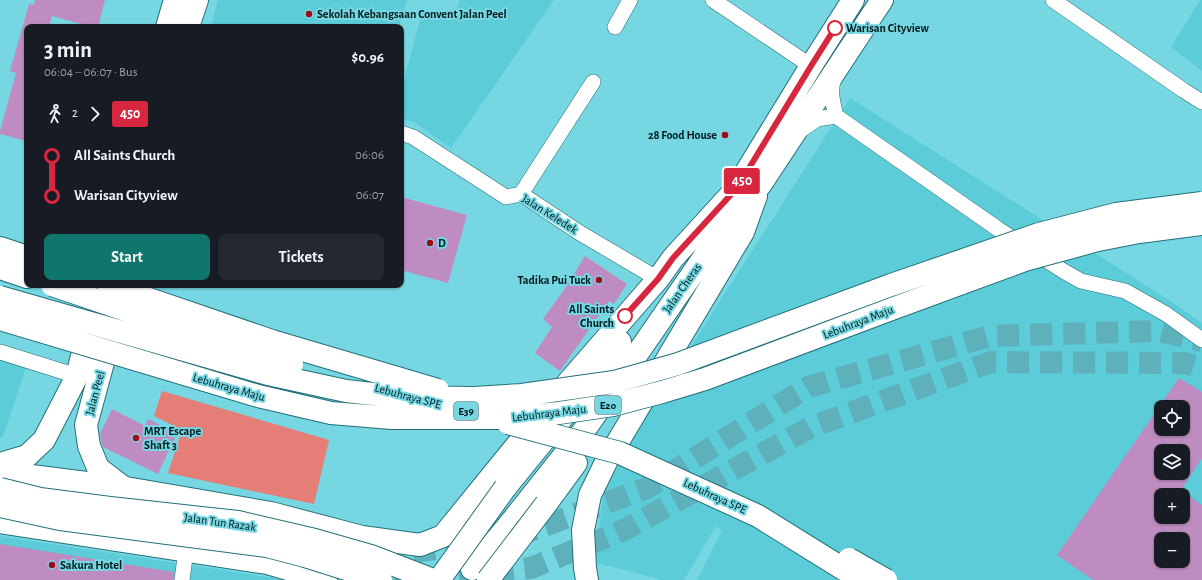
<!DOCTYPE html>
<html lang="en">
<head>
<meta charset="utf-8">
<style>
  :root { --surface:#171b24; --page:#242831; --text:#f1f3f6; --muted:#9ea1a6; --accent:#0f766e }
  body { margin:0; font-family:"Alegreya Sans",sans-serif; background:var(--page); color:var(--text); height:100vh; display:flex; flex-direction:column; font-size:15px; white-space:nowrap }
  * { box-sizing:border-box; margin:0 }
  p { font-size:13px; color:var(--muted) }
  .icon { flex:none; width:22px; height:22px; fill:none; stroke:currentColor; stroke-width:2; stroke-linecap:round; stroke-linejoin:round }
  .map { position:relative; flex:1; overflow:hidden }
  .panel { position:absolute; left:24px; top:24px; width:380px; height:264px; display:flex; flex-direction:column; background:var(--surface); border-radius:8px; box-shadow:0 1px 3px #0004 }
  .panel>* { flex:none }
  .badge { padding:0 8px; border-radius:3px; font-size:14px; line-height:26px }
  .controls { position:absolute; left:1154px; top:400px; display:grid; gap:8px }
  .controls a { display:grid; place-items:center; width:36px; height:36px; border-radius:8px; background:var(--surface); box-shadow:0 1px 3px #0004; font-size:20px }
  .map>.badge { position:absolute; translate:-50% -50%; box-shadow:0 0 0 2px #fff }
  .legs { display:flex; align-items:center; gap:6px; height:44px; padding:0 20px; font-size:13px }
  .legs p { margin-inline-start:auto }
  .overview { display:flex; align-items:center; justify-content:space-between; height:68px; padding:0 20px }
  h1 { font-size:22px; font-weight:700; line-height:30px }
  .button { display:flex; gap:8px; margin-top:auto; padding:8px 20px }
  .button a { flex:1; height:46px; border-radius:8px; background:var(--accent); color:#fff; font-size:16px; font-weight:700; line-height:46px; text-align:center }
  .button a+a { background:var(--page); color:var(--text) }
  ul { padding:0 20px; list-style:none }
  li { display:flex; align-items:center; gap:14px; height:40px; font-size:15px }
  li i { display:grid; place-items:center; width:6px; height:100%; margin:0 5px; background:currentColor }
  li i::after { content:''; width:10px; height:10px; margin:-5px; border:3px solid; border-radius:50%; background:var(--surface) }
  li p { margin-inline-start:auto }
  li:first-child i { background:linear-gradient(#0000 50%,currentColor 0) }
  li:last-child i { background:linear-gradient(currentColor 50%,#0000 0) }
  .map>svg:first-child { display:block }
  .built { fill:#5bccd8; fill-rule:evenodd }
  .green { fill:#e47e76 }
  .building { fill:#be8cc0; fill-rule:evenodd }
  .lines { fill:none; stroke-linecap:round; stroke-linejoin:round }
  .highway-tunnel { stroke:#5eb1bb; stroke-width:22; stroke-dasharray:22 11; stroke-linecap:butt }
  .street-casing { stroke:#227079; stroke-width:16 }
  .secondary-casing { stroke:#227079; stroke-width:24 }
  .highway-casing { stroke:#227079; stroke-width:24 }
  .street { stroke:#fff; stroke-width:15 }
  .secondary { stroke:#fff; stroke-width:22 }
  .highway { stroke:#fff; stroke-width:22 }
  .secondary-bridge-casing { stroke:#227079; stroke-width:24; stroke-linecap:butt }
  .highway-bridge-casing { stroke:#227079; stroke-width:24; stroke-linecap:butt }
  .secondary-bridge { stroke:#fff; stroke-width:22 }
  .highway-bridge { stroke:#fff; stroke-width:22 }
  .line-1-casing { stroke:#fff; stroke-width:9 }
  .line-1 { stroke:#d7263d; stroke-width:6 }
  .poi-dot { fill:#a30819; stroke:#76d7e2; stroke-width:1.5 }
  .stop-1-dot { fill:#fff; stroke:#d7263d; stroke-width:2 }
  .labels { text-anchor:middle; dominant-baseline:central; stroke-width:4; stroke-linejoin:round; paint-order:stroke }
  .shield { fill:#76d7e2; stroke:#235359; stroke-width:1 }
  .shield-label { font-size:11px; font-weight:bold; fill:#001b1e }
  .poi-label { font-size:12px; font-weight:bold; fill:#001b1e; stroke:#76d7e2; text-anchor:start }
  .stop-label { font-size:12px; font-weight:bold; fill:#001b1e; stroke:#76d7e2; text-anchor:start }
  .street-label { font-size:12px; fill:#001b1e; stroke:#76d7e2 }
</style>
</head>
<body>
<div class="map">
<svg width="1202" height="580" viewBox="0 0 1202 580">
  <rect width="100%" height="100%" fill="#76d7e2"/>
  <path class="built" d="M218,0H407L399,27H211Z
    M460,0H554L451,148L414,122L401,119V92L422,12L454,17Z
    M1200,0H1202V71L1171,47Z
    M850,98L1169,300L1202,323V580H697L722,530L716,526L684,580H661L622,569L595,563L603,494L644,420ZM1161,407H1183V429H1161ZM1161,451H1183V473H1161ZM1161,495H1183V517H1161ZM1161,539H1183V561H1161Z
    M0,358L26,367L3,436L0,438Z
    M0,536L287,580H0Z"/>
  <path class="green" d="M162,391L329,440L314,504L168,473L182,430L154,416Z"/>
  <path class="building" d="M35,0H105L98,27H92L52,16L49,27H27V141L0,134V131L16,73L10,71L29,4L34,5Z
    M401,197L467,215L448,283L401,270Z
    M585,256L627,284L614,304L609,301L560,371L535,353L552,327L543,319L566,287Z
    M1179,378L1202,392V458L1181,490L1202,505V580H1093L1057,555ZM1161,407H1183V429H1161ZM1161,451H1183V473H1161ZM1161,495H1183V517H1161ZM1161,539H1183V561H1161Z
    M112,409L145,426L148,419L177,433L158,474L103,447L100,434Z
    M0,544L174,572L173,580H0Z"/>
  <g class="lines">
    <path class="highway-tunnel" d="M514,537L647,488L808,387L990,336L1160,331L1202,341
      M413,552L478,543
      M361,573L417,580
      M426,579L531,568L624,530L811,427L991,362L1185,363L1202,368"/>
    <g class="street-casing">
      <path id="street" d="M713,0L811,66
        M1053,0L1183,90L1202,102
        M615,27L630,0
        M834,78C829,91 833,103 836,116
        M801,130L817,119L836,116L998,229L1065,272L1081,281L1125,291L1166,314L1202,340
        M401,133L413,137L506,197L521,194L580,233L658,279
        M521,194L593,82
        M0,352L77,376
        M182,580L186,550"/>
    </g>
    <g class="secondary-casing">
      <path id="secondary" d="M167,27L175,0
        M188,27L197,0
        M729,200L811,66L853,0
        M111,333L86,425L89,446L98,468L124,488
        M0,464L27,456L44,440L77,376L100,285
        M0,472L126,488L271,513L362,537L420,545L443,536L565,386L658,279L673,258L737,188
        M505,488L599,372L620,342
        M546,504L576,463
        M0,522L267,563L326,580
        M472,569L512,521L588,425L731,218L761,184L882,0
        M587,580L585,568L583,530L590,495L607,460L743,232L756,196"/>
    </g>
    <g class="highway-casing">
      <path id="highway" d="M0,248L27,257
        M0,268L27,277"/>
    </g>
    <use href="#street" class="street"/>
    <use href="#secondary" class="secondary"/>
    <use href="#highway" class="highway"/>
    <g class="secondary-bridge-casing">
      <path id="secondary-bridge" d="M0,489L40,499L110,508L238,522L315,540L371,556L433,580
        M0,506L60,519L267,546L305,556L381,580
        M439,580L505,488
        M488,580L546,504"/>
    </g>
    <g class="highway-bridge-casing">
      <path id="highway-bridge" d="M52,285L267,358L292,364
        M108,285L272,341L438,390
        M0,297L268,374L346,391L399,397L474,398L522,395L614,382L678,364L891,285L1039,234L1116,214L1202,203
        M0,319L258,396L331,413L392,418H507L559,413L613,405L662,392L705,379L897,307L1025,260L1098,240L1139,232L1202,224
        M508,423L620,453L758,516L861,580
        M849,559L886,580"/>
    </g>
    <use href="#secondary-bridge" class="secondary-bridge"/>
    <use href="#highway-bridge" class="highway-bridge"/>
  </g>
  <g class="lines">
    <g class="line-1-casing">
      <path id="line-1" d="M625,316L658,279L673,258L737,188L811,66L835,28"/>
    </g>
    <use href="#line-1" class="line-1"/>
  </g>
  <g class="poi-dot">
    <circle cx="309" cy="14" r="4"/>
    <circle cx="725" cy="135" r="4"/>
    <circle cx="430" cy="243" r="4"/>
    <circle cx="599" cy="280" r="4"/>
    <circle cx="136" cy="438" r="4"/>
    <circle cx="52" cy="565" r="4"/>
  </g>
  <g class="stop-1-dot">
    <circle cx="835" cy="28" r="7"/>
    <circle cx="625" cy="316" r="7"/>
  </g>
  <g class="labels">
    <g class="shield">
      <rect x="595" y="396" width="26" height="18" rx="3"/>
      <rect x="454" y="402" width="24" height="18" rx="3"/>
    </g>
    <g class="shield-label">
      <text x="608" y="405">E20</text>
      <text x="466" y="411">E39</text>
    </g>
    <g class="poi-label">
      <text x="317" y="14">Sekolah Kebangsaan Convent Jalan Peel</text>
      <text x="717" y="135" text-anchor="end">28 Food House</text>
      <text x="438" y="243">D</text>
      <text x="591" y="280" text-anchor="end">Tadika Pui Tuck</text>
      <text x="144" y="431">MRT Escape<tspan x="144" dy="14">Shaft 3</tspan></text>
      <text x="60" y="565">Sakura Hotel</text>
    </g>
    <g class="stop-label">
      <text x="846" y="28">Warisan Cityview</text>
      <text x="614" y="309" text-anchor="end">All Saints<tspan x="614" dy="14">Church</tspan></text>
    </g>
    <g class="street-label">
      <text transform="translate(550 214) rotate(32)">Jalan Keledek</text>
      <text transform="translate(682 288) rotate(-55)">Jalan Cheras</text>
      <text transform="translate(858 322) rotate(-21)">Lebuhraya Maju</text>
      <text transform="translate(229 387) rotate(16)">Lebuhraya Maju</text>
      <text transform="translate(95 393) rotate(-75)">Jalan Peel</text>
      <text transform="translate(408 396) rotate(15)">Lebuhraya SPE</text>
      <text transform="translate(549 413) rotate(-7)">Lebuhraya Maju</text>
      <text transform="translate(715 496) rotate(25)">Lebuhraya SPE</text>
      <text transform="translate(220 522) rotate(8)">Jalan Tun Razak</text>
    </g>
  </g>
</svg>
<div class="controls">
<a><svg class="icon" aria-label="locate" viewBox="0 0 24 24"><circle cx="12" cy="12" r="6"/><path d="M12 2v4M12 18v4M2 12h4M18 12h4"/></svg></a>
<a><svg class="icon" aria-label="layers" viewBox="0 0 24 24"><path d="M12 4l9 5-9 5-9-5zM3 14l9 5 9-5"/></svg></a>
<a>+</a>
<a>−</a>
</div>
<b class="badge" style="left:742px;top:181px;background:#d7263d;color:#fff">450</b>
<section class="panel">
<div class="overview"><div><h1>3 min</h1><p>06:04 – 06:07 · Bus</p></div><b>$0.96</b></div>
<div class="legs"><svg class="icon" aria-label="walk" viewBox="0 0 24 24"><circle cx="13" cy="4" r="2"/><path d="M13 8l-2 6 4 7M11 14l-3 7M7 12l3-4h3l4 4"/></svg>2<svg class="icon" aria-label="forward" viewBox="0 0 24 24"><path d="M9 5l7 7-7 7"/></svg><b class="badge" style="background:#d7263d;color:#fff">450</b></div>
<ul>
<li><i style="color:#d7263d"></i><b>All Saints Church</b><p>06:06</p></li>
<li><i style="color:#d7263d"></i><b>Warisan Cityview</b><p>06:07</p></li>
</ul>
<div class="button"><a>Start</a><a>Tickets</a></div>
</section>
</div>
</body>
</html>
